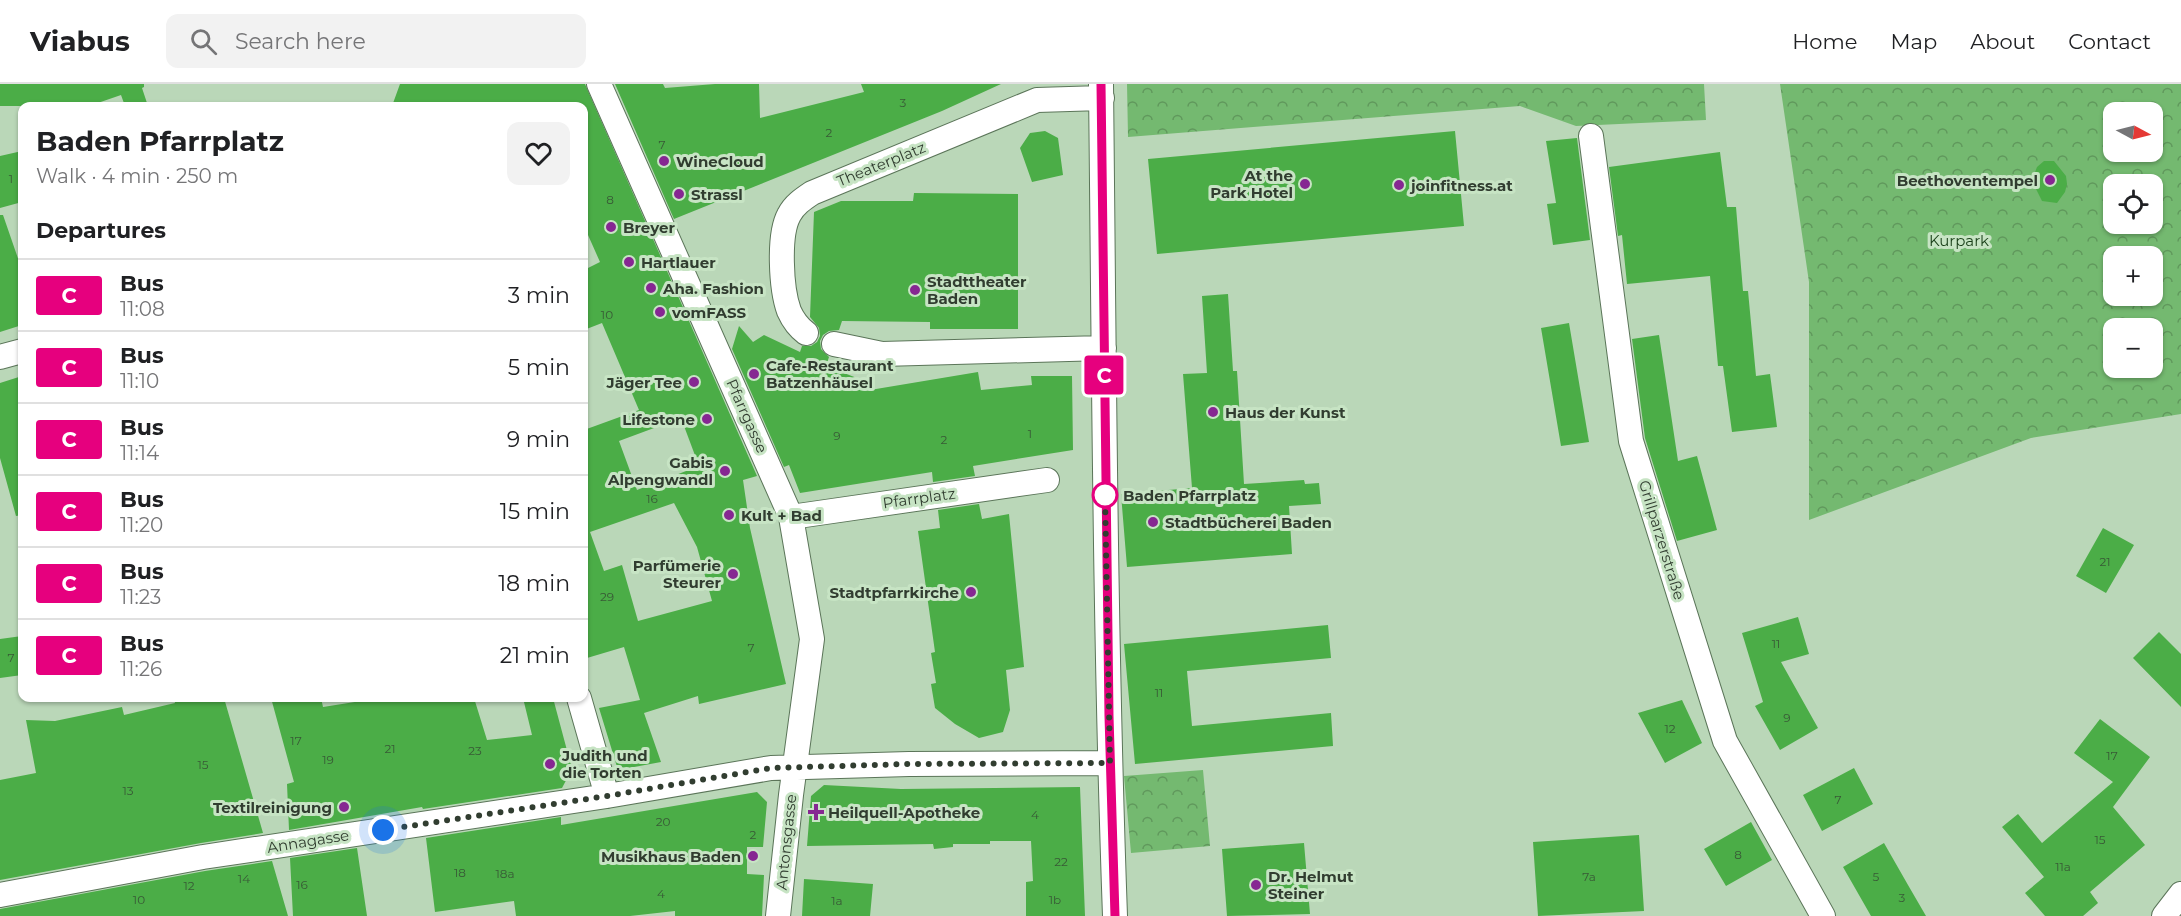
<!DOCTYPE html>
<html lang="en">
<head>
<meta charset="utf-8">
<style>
  :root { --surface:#fff; --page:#f2f2f2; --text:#202124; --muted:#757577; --line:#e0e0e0 }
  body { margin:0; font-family:Montserrat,sans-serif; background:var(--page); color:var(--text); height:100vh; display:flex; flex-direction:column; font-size:22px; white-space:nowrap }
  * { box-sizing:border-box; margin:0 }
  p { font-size:20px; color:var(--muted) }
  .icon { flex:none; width:33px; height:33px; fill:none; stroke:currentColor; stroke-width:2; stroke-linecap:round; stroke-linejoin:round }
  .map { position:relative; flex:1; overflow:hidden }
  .side { position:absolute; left:18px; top:18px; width:570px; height:600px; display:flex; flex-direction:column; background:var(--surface); border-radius:12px; box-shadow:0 2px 4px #0004 }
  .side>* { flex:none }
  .badge { padding:0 12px; border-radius:4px; font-size:21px; line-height:39px }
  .needle { width:39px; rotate:97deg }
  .tools { position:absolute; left:2103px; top:18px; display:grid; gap:12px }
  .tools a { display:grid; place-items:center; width:60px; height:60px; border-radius:12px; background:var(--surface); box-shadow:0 2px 4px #0004; font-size:30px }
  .you { position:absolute; width:30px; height:30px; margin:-15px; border:4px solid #fff; border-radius:50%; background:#1a73e8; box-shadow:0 0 0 9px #1a73e833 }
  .map>.badge { position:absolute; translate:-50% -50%; box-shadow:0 0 0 3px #fff }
  h2 { padding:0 18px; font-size:22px; line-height:54px }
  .round { display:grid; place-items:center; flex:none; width:63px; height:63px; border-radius:12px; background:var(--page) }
  .summary { display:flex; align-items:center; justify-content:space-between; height:102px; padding:0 18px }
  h1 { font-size:28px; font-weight:700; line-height:45px }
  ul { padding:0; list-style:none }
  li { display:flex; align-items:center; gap:18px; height:72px; padding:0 18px; border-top:2px solid var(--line) }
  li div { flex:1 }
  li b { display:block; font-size:22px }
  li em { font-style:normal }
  li .badge { min-width:66px; font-weight:700; text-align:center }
  header { display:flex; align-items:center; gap:36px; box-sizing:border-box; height:84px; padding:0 30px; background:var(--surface); border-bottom:2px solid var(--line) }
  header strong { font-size:28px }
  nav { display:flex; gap:33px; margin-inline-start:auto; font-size:21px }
  .search { width:420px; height:54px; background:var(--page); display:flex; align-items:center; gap:15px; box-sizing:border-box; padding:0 21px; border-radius:12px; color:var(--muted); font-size:22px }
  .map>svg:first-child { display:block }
  .park { fill:url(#park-crowns); fill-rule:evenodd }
  .building { fill:#4bad47; fill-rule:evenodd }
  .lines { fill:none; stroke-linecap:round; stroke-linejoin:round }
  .street-casing { stroke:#5b7559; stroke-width:26 }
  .street { stroke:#fff; stroke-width:24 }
  .line-casing { stroke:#fff; stroke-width:14 }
  .line { stroke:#e6007e; stroke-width:9 }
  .walk { stroke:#313d30; stroke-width:6; stroke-dasharray:0 10.8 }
  .poi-dot { fill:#862792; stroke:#c7e4c4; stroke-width:2 }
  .stop-dot { fill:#fff; stroke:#e6007e; stroke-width:3 }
  .labels { text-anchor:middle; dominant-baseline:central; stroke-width:6; stroke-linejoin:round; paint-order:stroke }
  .number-label { font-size:12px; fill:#385936 }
  .poi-label { font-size:15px; font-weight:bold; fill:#313d30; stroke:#c7e4c4; text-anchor:start }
  .street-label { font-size:15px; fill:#313d30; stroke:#c7e4c4 }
  .park-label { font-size:15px; fill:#183e17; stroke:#c7e4c4 }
  .stop-label { font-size:15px; font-weight:bold; fill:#313d30; stroke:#c7e4c4; text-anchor:start }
</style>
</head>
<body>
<header>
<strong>Viabus</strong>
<div class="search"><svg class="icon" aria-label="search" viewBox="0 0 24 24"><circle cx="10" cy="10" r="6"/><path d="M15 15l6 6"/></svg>Search here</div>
<nav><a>Home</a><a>Map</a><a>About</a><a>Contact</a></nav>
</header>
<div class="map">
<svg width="2181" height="832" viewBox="0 0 2181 832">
  <defs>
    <pattern id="park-crowns" width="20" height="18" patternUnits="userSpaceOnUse" patternTransform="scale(1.5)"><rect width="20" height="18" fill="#74b970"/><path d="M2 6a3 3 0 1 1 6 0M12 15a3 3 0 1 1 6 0" fill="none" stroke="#60985c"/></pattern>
  </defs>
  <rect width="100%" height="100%" fill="#bad7b8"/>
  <path class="park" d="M1127,0H1704L1706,36L1576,42L1520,22L1128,53Z
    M1780,0H2181V330L2031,354L1809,436V198ZM2114,28H2152V68H2114ZM2114,100H2152V140H2114ZM2114,172H2152V212H2114ZM2114,244H2152V284H2114Z
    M1203,686L1210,762L1131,769L1124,692Z"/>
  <path class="building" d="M0,0H144V3L142,4L148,22H125L121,11L89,22H0Z
    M400,0H585L757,392L743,396L750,444L786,600L699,620L698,612L644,629L661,678L618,686L599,624L640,616L624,563L587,574L584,563V346L639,326L602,239L584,246V186L600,178L584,142V22H392ZM681,334L699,382L637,406L619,357ZM674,419L697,463L712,517L638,537L622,481L604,487L590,448Z
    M615,0H663L665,4L715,0H759L760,34L864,8L861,0H1001L942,27L674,135Z
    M1045,47L1058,54L1063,91L1032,98L1020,64L1030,49Z
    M1455,47L1464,142L1157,170L1148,75Z
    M1577,54L1590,156L1553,161L1547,120L1556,119L1546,57Z
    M22,67V118L0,124V72Z
    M1720,68L1727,123H1736L1743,207H1748L1756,292L1770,290L1777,343L1732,348L1723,282H1718L1710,192L1627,200L1622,151L1618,152L1609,83Z
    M2044,77H2054L2066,92L2067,100L2065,108L2057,119L2042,117L2034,101V91L2037,83Z
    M914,109L1018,110V245H930V238L842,237L839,246L829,247L823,251L820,257L821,265L829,273L826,282L862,296L864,307L978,288L981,306L1032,301L1031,292H1072L1073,366L973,382L975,392L933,398L932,388L800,409L789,381L784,383L732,265L739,242L753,258L764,251L800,268L802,262H811L817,258L820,252L819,244L810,233L814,128L841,117H913Z
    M0,131H3L22,186V241L0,248Z
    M1228,210L1233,287H1237L1244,400L1304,396L1305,400L1319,399L1321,420L1289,422L1292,470L1127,483L1121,410L1192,404L1183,290L1207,289L1202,212Z
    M1569,239L1589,358L1561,362L1541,244Z
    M1659,251L1678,377L1697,372L1717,446L1677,457L1645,354L1632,255Z
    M22,292V431L16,432L0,374V299Z
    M979,420L982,435L1009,430L1024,583L1006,586L1010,626L1003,648L979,654L955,640L935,624L931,600L936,599L931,569L935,568L918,447L940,444L938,426Z
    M2103,444L2134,461L2106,509L2076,492Z
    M1798,533L1809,570L1781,578L1818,644L1780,666L1755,622L1763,618L1742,549Z
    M1328,541L1331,574L1187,587L1192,642L1331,629L1333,662L1135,680L1124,560Z
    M2159,548L2181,570V623L2133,574Z
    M22,552V591L0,594V555Z
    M174,614H224L263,749L201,759L0,796V696L36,689L26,636L55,637L122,623L124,631L175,619Z
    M271,614H321L323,623L380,614H474L487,656L532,651L523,614H553L572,685L562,704L423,725L422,723L289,746L287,700L294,698Z
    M1682,616L1702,659L1665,679L1638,629Z
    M2100,635L2150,673L2113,723L2145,761L2090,808L2098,819L2083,832H2045L2025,809L2044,793L2002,743L2018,730L2042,759L2113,698L2074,669Z
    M1854,684L1873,720L1822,747L1803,711Z
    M824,701L901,705L1080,703L1085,832H1026V798L1033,797L1031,757H990V760H953V763L934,765L933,760L807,762L811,712Z
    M757,708L767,718L763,763H747V790L764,791L762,832H675V827L630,832H516L514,817L435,828L426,754L561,733V741Z
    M1751,738L1772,776L1726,802L1704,765Z
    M1639,751L1644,827L1538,832L1533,758Z
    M1304,759L1310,830L1227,832L1222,765Z
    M1884,759L1908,801L1926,832H1871L1843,783Z
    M357,764L367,832H293L290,774Z
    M272,777L288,832H0V825L205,787Z
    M804,795L873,800L870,832H802Z"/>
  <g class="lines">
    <g class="street-casing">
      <path id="street" d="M599,0L791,433L812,555L791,711L778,832
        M1101,0C1104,277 1105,555 1115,832
        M1591,52L1631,357L1725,657L1823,832
        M806,249C798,243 793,236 789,227C781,205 778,151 789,131C794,121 803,115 812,109L1037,16L1102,14
        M834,260L882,270L1104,264
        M0,273L22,267
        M791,433L1047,396
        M579,614L607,712
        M0,811L203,773L607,712L771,684L909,680L1110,679
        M2164,832L2181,810"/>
    </g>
    <use href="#street" class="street"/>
  </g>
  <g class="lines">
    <g class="line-casing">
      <path id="line" d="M1101,0L1109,632L1115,832"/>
    </g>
    <use href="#line" class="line"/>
    <path class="walk" d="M383,746L607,712L771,684L909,680L1110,679L1105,411"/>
  </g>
  <g class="poi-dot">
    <circle cx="664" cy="77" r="6"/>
    <circle cx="2050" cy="96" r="6"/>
    <circle cx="1305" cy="100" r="6"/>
    <circle cx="1399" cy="101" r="6"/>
    <circle cx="679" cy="110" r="6"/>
    <circle cx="611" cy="143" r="6"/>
    <circle cx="629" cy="178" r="6"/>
    <circle cx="651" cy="204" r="6"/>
    <circle cx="915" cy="206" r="6"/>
    <circle cx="660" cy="228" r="6"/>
    <circle cx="754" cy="290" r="6"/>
    <circle cx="694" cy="298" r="6"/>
    <circle cx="1213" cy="328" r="6"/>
    <circle cx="707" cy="335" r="6"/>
    <circle cx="725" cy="387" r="6"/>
    <circle cx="729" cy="431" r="6"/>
    <circle cx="1153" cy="438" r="6"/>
    <circle cx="733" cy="490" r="6"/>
    <circle cx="971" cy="508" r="6"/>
    <circle cx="550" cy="680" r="6"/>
    <circle cx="344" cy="723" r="6"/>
    <path d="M813 719h6v6h6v6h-6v6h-6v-6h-6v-6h6z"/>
    <circle cx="753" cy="772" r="6"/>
    <circle cx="1256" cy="801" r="6"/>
  </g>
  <circle class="stop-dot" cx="1105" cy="411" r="12"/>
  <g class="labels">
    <g class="number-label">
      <text x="903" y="18">3</text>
      <text x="829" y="48">2</text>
      <text x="662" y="60">7</text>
      <text x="11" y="94">1</text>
      <text x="610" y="115">8</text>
      <text x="607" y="230">10</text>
      <text x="1030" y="349">1</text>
      <text x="837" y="351">9</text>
      <text x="944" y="355">2</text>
      <text x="652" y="414">16</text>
      <text x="2105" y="477">21</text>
      <text x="607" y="512">29</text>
      <text x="1776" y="559">11</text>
      <text x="751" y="563">7</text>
      <text x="11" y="573">7</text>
      <text x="1159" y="608">11</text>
      <text x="1787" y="633">9</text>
      <text x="1670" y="644">12</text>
      <text x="296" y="656">17</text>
      <text x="390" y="664">21</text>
      <text x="475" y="666">23</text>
      <text x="2112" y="671">17</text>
      <text x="328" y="675">19</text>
      <text x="203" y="680">15</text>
      <text x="128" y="706">13</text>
      <text x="1838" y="715">7</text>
      <text x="1035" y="730">4</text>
      <text x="663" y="737">20</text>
      <text x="753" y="750">2</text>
      <text x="2100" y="755">15</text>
      <text x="1738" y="770">8</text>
      <text x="1061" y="777">22</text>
      <text x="2063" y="782">11a</text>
      <text x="460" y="788">18</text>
      <text x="505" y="789">18a</text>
      <text x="1589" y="792">7a</text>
      <text x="1876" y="792">5</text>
      <text x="244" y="794">14</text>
      <text x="302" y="800">16</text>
      <text x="189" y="801">12</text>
      <text x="661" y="809">4</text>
      <text x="1902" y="813">3</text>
      <text x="139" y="815">10</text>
      <text x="1055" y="815">1b</text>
      <text x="837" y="816">1a</text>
    </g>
    <g class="poi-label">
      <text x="676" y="77">WineCloud</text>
      <text x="1293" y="91" text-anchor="end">At the<tspan x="1293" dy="17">Park Hotel</tspan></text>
      <text x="2038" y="96" text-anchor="end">Beethoventempel</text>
      <text x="1411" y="101">joinfitness.at</text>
      <text x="691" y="110">Strassl</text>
      <text x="623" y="143">Breyer</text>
      <text x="641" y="178">Hartlauer</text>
      <text x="927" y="197">Stadttheater<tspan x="927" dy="17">Baden</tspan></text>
      <text x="663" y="204">Aha. Fashion</text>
      <text x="672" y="228">vomFASS</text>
      <text x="766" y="281">Cafe-Restaurant<tspan x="766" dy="17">Batzenhäusel</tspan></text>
      <text x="682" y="298" text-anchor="end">Jäger Tee</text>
      <text x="1225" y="328">Haus der Kunst</text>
      <text x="695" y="335" text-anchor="end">Lifestone</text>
      <text x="713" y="378" text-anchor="end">Gabis<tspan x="713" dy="17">Alpengwandl</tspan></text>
      <text x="741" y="431">Kult + Bad</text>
      <text x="1165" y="438">Stadtbücherei Baden</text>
      <text x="721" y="481" text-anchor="end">Parfümerie<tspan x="721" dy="17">Steurer</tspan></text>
      <text x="959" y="508" text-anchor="end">Stadtpfarrkirche</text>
      <text x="562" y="671">Judith und<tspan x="562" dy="17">die Torten</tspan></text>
      <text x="332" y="723" text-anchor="end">Textilreinigung</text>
      <text x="828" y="728">Heilquell-Apotheke</text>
      <text x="741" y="772" text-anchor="end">Musikhaus Baden</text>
      <text x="1268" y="792">Dr. Helmut<tspan x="1268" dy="17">Steiner</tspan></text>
    </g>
    <g class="street-label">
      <text transform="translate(881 80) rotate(-22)">Theaterplatz</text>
      <text transform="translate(747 332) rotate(66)">Pfarrgasse</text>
      <text transform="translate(919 414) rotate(-8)">Pfarrplatz</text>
      <text transform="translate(1662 456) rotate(73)">Grillparzerstraße</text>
      <text transform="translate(308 757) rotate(-9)">Annagasse</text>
      <text transform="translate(786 758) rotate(-84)">Antonsgasse</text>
    </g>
    <g class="park-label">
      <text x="1959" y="156">Kurpark</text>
    </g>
    <g class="stop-label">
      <text x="1123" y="411">Baden Pfarrplatz</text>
    </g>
  </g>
</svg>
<div class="tools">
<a><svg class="needle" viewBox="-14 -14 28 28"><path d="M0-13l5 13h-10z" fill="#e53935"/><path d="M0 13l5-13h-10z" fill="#757577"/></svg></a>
<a><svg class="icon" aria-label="locate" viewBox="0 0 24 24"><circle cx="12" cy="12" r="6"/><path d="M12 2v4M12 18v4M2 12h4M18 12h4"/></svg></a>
<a>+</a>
<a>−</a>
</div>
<div class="you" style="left:383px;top:746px"></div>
<b class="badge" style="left:1104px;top:291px;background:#e6007e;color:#fff">C</b>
<section class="side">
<div class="summary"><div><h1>Baden Pfarrplatz</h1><p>Walk · 4 min · 250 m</p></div><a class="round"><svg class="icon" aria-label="heart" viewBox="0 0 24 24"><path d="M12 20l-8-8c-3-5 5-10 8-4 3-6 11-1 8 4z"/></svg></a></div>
<h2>Departures</h2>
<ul>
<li><span class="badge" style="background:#e6007e;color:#fff">C</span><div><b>Bus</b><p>11:08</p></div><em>3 min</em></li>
<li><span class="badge" style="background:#e6007e;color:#fff">C</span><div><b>Bus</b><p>11:10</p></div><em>5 min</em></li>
<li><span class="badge" style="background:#e6007e;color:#fff">C</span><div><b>Bus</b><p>11:14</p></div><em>9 min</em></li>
<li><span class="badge" style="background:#e6007e;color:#fff">C</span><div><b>Bus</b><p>11:20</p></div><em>15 min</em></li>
<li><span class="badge" style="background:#e6007e;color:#fff">C</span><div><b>Bus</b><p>11:23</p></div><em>18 min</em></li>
<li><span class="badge" style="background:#e6007e;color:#fff">C</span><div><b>Bus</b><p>11:26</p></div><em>21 min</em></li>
</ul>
</section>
</div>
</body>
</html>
